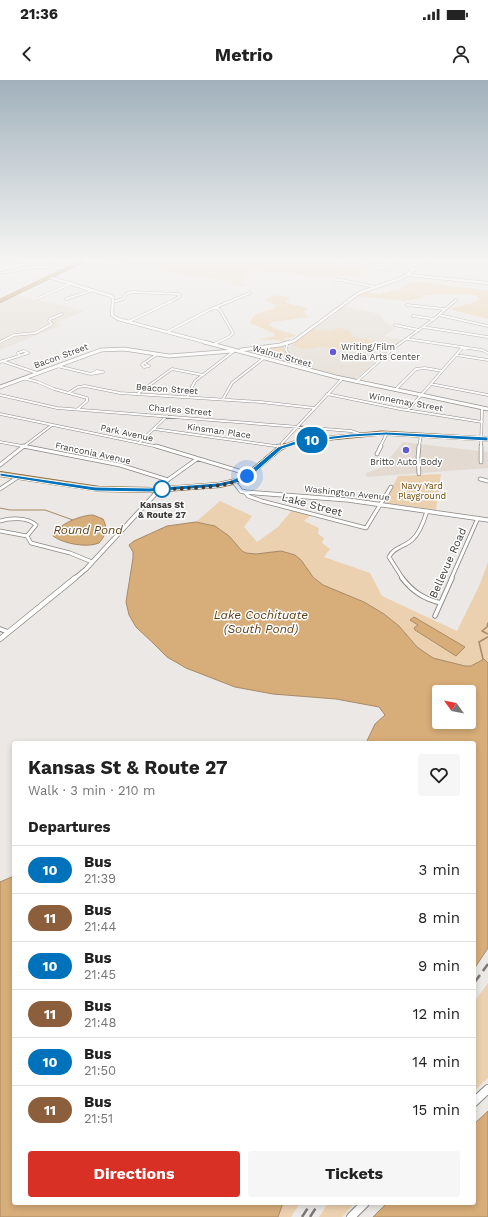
<!DOCTYPE html>
<html lang="en">
<head>
<meta charset="utf-8">
<style>
  :root { --surface:#fff; --page:#f6f6f6; --text:#222; --muted:#767676; --line:#e0e0e0; --accent:#d93025 }
  body { margin:0; font-family:"Work Sans",sans-serif; background:var(--page); color:var(--text); height:100vh; display:flex; flex-direction:column; font-size:15px; white-space:nowrap }
  * { box-sizing:border-box; margin:0 }
  p { font-size:13px; color:var(--muted) }
  .icon { flex:none; width:22px; height:22px; fill:none; stroke:currentColor; stroke-width:2; stroke-linecap:round; stroke-linejoin:round }
  .map { position:relative; flex:1; overflow:hidden }
  .panel { position:absolute; left:12px; top:661px; width:464px; height:464px; display:flex; flex-direction:column; background:var(--surface); border-radius:4px; box-shadow:0 2px 6px #0003 }
  .panel>* { flex:none }
  .badge { padding:0 8px; border-radius:13px; font-size:14px; line-height:26px }
  .needle { width:26px; rotate:303deg }
  .fabs { position:absolute; left:432px; top:605px; display:grid; gap:8px }
  .fabs a { display:grid; place-items:center; width:44px; height:44px; border-radius:4px; background:var(--surface); box-shadow:0 2px 6px #0003; font-size:20px }
  .you { position:absolute; width:20px; height:20px; margin:-10px; border:3px solid #fff; border-radius:50%; background:#1a73e8; box-shadow:0 0 0 6px #1a73e833 }
  .map>.badge { position:absolute; translate:-50% -50%; box-shadow:0 0 0 2px #fff }
  h2 { padding:0 16px; font-size:15px; line-height:36px }
  .round { display:grid; place-items:center; flex:none; width:42px; height:42px; border-radius:4px; background:var(--page) }
  .headline { display:flex; align-items:center; justify-content:space-between; height:68px; padding:0 16px }
  h1 { font-size:19px; font-weight:700; line-height:30px }
  .button { display:flex; gap:8px; margin-top:auto; padding:8px 16px }
  .button a { flex:1; height:46px; border-radius:4px; background:var(--accent); color:#fff; font-size:16px; font-weight:700; line-height:46px; text-align:center }
  .button a+a { background:var(--page); color:var(--text) }
  ul { padding:0; list-style:none }
  li { display:flex; align-items:center; gap:12px; height:48px; padding:0 16px; border-top:1px solid var(--line) }
  li div { flex:1 }
  li b { display:block; font-size:15px }
  li em { font-style:normal }
  li .badge { min-width:44px; font-weight:700; text-align:center }
  .status { display:flex; justify-content:space-between; align-items:center; height:28px; padding:0 20px; background:var(--surface); direction:ltr }
  .status svg { height:11px; fill:currentColor }
  header { display:flex; justify-content:space-between; align-items:center; height:52px; padding:0 16px; background:var(--surface); font-size:18px; font-weight:700 }
  .map>svg:first-child { display:block }
  .built { fill:#e3dbd2 }
  .green { fill:#ecd1b0 }
  .water { fill:#d7ad79; stroke:#a88a66; fill-rule:evenodd }
  .lines { fill:none; stroke-linecap:round; stroke-linejoin:round }
  .stream-far1 { stroke:#a88a66; stroke-width:1 }
  .stream { stroke:#a88a66; stroke-width:1.5 }
  .minor-far2-casing { stroke:#8a8784; stroke-width:3 }
  .minor-far1-casing { stroke:#8a8784; stroke-width:4.5 }
  .minor-casing { stroke:#8a8784; stroke-width:5.5 }
  .tertiary-far3-casing { stroke:#8a8784; stroke-width:3.5 }
  .tertiary-far2-casing { stroke:#8a8784; stroke-width:4.5 }
  .tertiary-far1-casing { stroke:#8a8784; stroke-width:5 }
  .tertiary-casing { stroke:#8a8784; stroke-width:6 }
  .secondary-casing { stroke:#8a8784; stroke-width:10 }
  .primary-far1-casing { stroke:#866436; stroke-width:5 }
  .primary-casing { stroke:#866436; stroke-width:6 }
  .trunk-casing { stroke:#866436; stroke-width:4 }
  .minor-far2 { stroke:#fff; stroke-width:2 }
  .minor-far1 { stroke:#fff; stroke-width:3 }
  .minor { stroke:#fff; stroke-width:3.5 }
  .tertiary-far3 { stroke:#fff; stroke-width:2.5 }
  .tertiary-far2 { stroke:#fff; stroke-width:3 }
  .tertiary-far1 { stroke:#fff; stroke-width:3.5 }
  .tertiary { stroke:#fff; stroke-width:4.5 }
  .secondary { stroke:#fff; stroke-width:8 }
  .primary-far1 { stroke:#ceb085; stroke-width:3.5 }
  .primary { stroke:#ceb085; stroke-width:4.5 }
  .trunk { stroke:#be965c; stroke-width:3 }
  .rail { stroke:#797675; stroke-width:2.5; stroke-dasharray:10 5; stroke-linecap:butt }
  .line { fill:#0072bc; stroke:#fff }
  .walk { stroke:#3c3a39; stroke-width:4; stroke-dasharray:0 7.2 }
  .poi-dot { fill:#645ad3; stroke:#fff; stroke-width:1.5 }
  .stop-dot { fill:#fff; stroke:#0072bc; stroke-width:2 }
  .labels { text-anchor:middle; dominant-baseline:central; stroke-width:3; stroke-linejoin:round; paint-order:stroke }
  .far-poi-label { font-size:9px; fill:#3c3a39; stroke:#fff; text-anchor:start }
  .far-street-label { font-size:9px; fill:#3c3a39; stroke:#fff }
  .far-park-label { font-size:9px; fill:#6e4702; stroke:#fff }
  .far-stop-label { font-size:9px; font-weight:bold; fill:#3c3a39; stroke:#fff }
  .street-label { font-size:11px; fill:#3c3a39; stroke:#fff }
  .water-label { font-size:12px; font-style:italic; fill:#5c3f16; stroke:#fff }
</style>
</head>
<body>
<div class="status"><b>21:36</b><svg viewBox="0 0 49 12"><path d="M0 12V9h3v3zM5 12V6h3v6zM10 12V3h3v9zM15 12V0h3v12zM26 1h20v11H26zM47 4h2v5h-2z"/></svg></div>
<header><svg class="icon" aria-label="back" viewBox="0 0 24 24"><path d="M15 5l-7 7 7 7"/></svg>Metrio<svg class="icon" aria-label="person" viewBox="0 0 24 24"><circle cx="12" cy="8" r="4"/><path d="M4 21q1-7 8-7t8 7"/></svg></header>
<div class="map">
<svg width="488" height="1137" viewBox="0 0 488 1137">
  <rect width="100%" height="100%" fill="#ebe8e5"/>
  <path class="built" d="M16,215L73,228L84,231L58,242L61,244L58,247L0,270V223Z
    M343,226L379,234L385,242L395,248L384,256L404,260L354,300L296,286L294,280L287,269L288,267L334,235Z
    M403,362L488,372V388L367,397L366,393L383,387Z"/>
  <path class="green" d="M103,180H318L315,181L407,193L405,194L364,189L358,196L309,195L251,190L239,203L252,206H250L229,204L237,202L176,193L143,185Z
    M422,201L448,206L488,210V239L449,229L472,223L479,219L476,216L469,214L422,215V218L404,221L357,216L366,211C381,218 387,209 400,210L406,204Z
    M272,215L290,217L286,222V223L308,228L304,231L306,235L311,237L272,242L269,245L276,249L296,255L292,257L284,258L286,261L258,259L273,257L275,254L250,243L255,234L274,229L276,225L264,220Z
    M339,248L350,250V252L354,257L374,261C372,264 368,269 365,271C358,274 351,268 345,270L319,266L317,268L302,269L292,265L312,249L329,251Z
    M282,266L284,267C284,273 290,277 291,283H289L248,271Z
    M441,394L436,430L384,423L398,396Z
    M220,421L252,436L244,447L257,462L278,447L292,430L311,435L304,441L319,448L318,454L324,458L322,463L330,469L324,477L370,493L382,516L457,551L480,504L488,482V583L484,579L471,586H465L433,578L417,567L399,546L384,534L364,522L323,505L308,491L281,471C270,472 255,477 244,472C238,469 234,461 229,457C220,447 209,443 196,442Z
    M488,903V998L474,1011V922Z
    M283,1123H300L291,1137H278Z
    M328,1123H355L342,1137H319Z"/>
  <path class="water" d="M93,435L103,439C108,448 106,455 99,463C87,468 64,464 53,456C58,444 81,435 93,435Z
    M196,442L215,446L229,456L242,471L246,473L256,474L281,471L295,475L301,480L313,497L323,505L364,522L384,534L399,546L417,567L433,578L465,586H471L484,579L488,583V868L474,889V663H366L375,644L385,635L379,627L336,619L273,614L235,607L186,588L174,581L167,577L153,563L136,547L129,535L126,522L133,478V472L129,465L134,461L167,446ZM439,612H469V642H439Z
    M414,537L465,567L456,576L415,550L414,548L418,545L410,540Z
    M14,796V1123H283L278,1137H0V802Z
    M488,1031V1137H373L387,1123H474V1044Z"/>
  <g class="lines">
    <path class="stream-far1" d="M0,428L10,430H45L73,440"/>
    <path class="stream" d="M488,543L487,547L482,551L488,554
      M483,579L479,562L488,557"/>
    <g class="minor-far2-casing">
      <path id="minor-far2" d="M0,180H19
        M19,180L24,189
        M339,180L415,189
        M389,184L399,180
        M44,186L58,180
        M0,193L35,187L64,188
        M335,199L341,200H334Z
        M341,200L375,207
        M39,218L72,203
        M66,219L93,210
        M113,222L123,219L126,214L132,212L179,214V217L172,221L128,242
        M407,225L444,229
        M439,235L488,246
        M413,236L434,239
        M395,245L419,250
        M423,247L488,257
        M167,252L209,230L250,213
        M407,259L482,270L488,273
        M0,262L14,255L35,253L52,244L49,241L50,239L62,234
        M214,264L229,257L233,253L220,230L216,227
        M287,264L286,270L293,281L291,285
        M456,275L488,280
        M2,281L37,293
        M0,282L28,273L24,271L18,273L19,275
        M144,283L149,286L144,287L142,285Z
        M144,283L156,275
        M57,286L91,294
        M97,291L103,292L91,294Z
        M23,298L38,302L54,309L87,318V321L78,329
        M356,302L395,267L434,239L456,220
        M431,304L488,315
        M395,310L416,289L425,288L442,291
        M68,313L78,307L85,306L120,313L261,322L314,328
        M137,314L172,289L203,295
        M327,314L400,329L482,342
        M0,315L57,328L351,351L360,354
        M187,317L195,301L234,271
        M223,319L232,303L264,278
        M408,330L463,267
        M0,334L159,367
        M154,349L282,367V363L342,299
        M0,362L28,367
        M139,363L167,336
        M23,367L52,345
        M380,367L387,353
        M419,367L421,355
        M481,367L482,328"/>
    </g>
    <g class="minor-far1-casing">
      <path id="minor-far1" d="M23,366L120,385L168,400
        M156,366L249,394
        M278,366H282
        M377,374L381,366
        M481,382V366
        M0,385L24,366
        M419,394L418,377L419,366
        M480,399L488,401
        M0,409L18,397
        M159,410L162,404L197,379
        M245,412L248,416L262,421L366,448L391,407
        M0,441C10,438 28,437 36,445L27,456
        M0,451L27,456
        M27,456L31,463L70,473L92,482
        M403,499L389,477C394,467 404,467 412,460C420,453 424,441 427,431
        M451,499L478,438"/>
    </g>
    <g class="minor-casing">
      <path id="minor" d="M402,498C413,512 424,519 441,523
        M435,536L452,498
        M0,549L8,552"/>
    </g>
    <g class="tertiary-far3-casing">
      <path id="tertiary-far3" d="M408,195L488,203
        M49,197L111,216L113,218L112,235L118,239L208,263
        M287,263L294,261L359,213L402,198L429,180"/>
    </g>
    <g class="tertiary-far2-casing">
      <path id="tertiary-far2" d="M204,262L336,297L488,329
        M241,270L280,265L290,262
        M0,307L101,270L124,269L169,276L233,271"/>
    </g>
    <g class="tertiary-far1-casing">
      <path id="tertiary-far1" d="M234,402L241,411L245,412L348,420L488,440
        M74,499L86,489L159,410"/>
    </g>
    <g class="tertiary-casing">
      <path id="tertiary" d="M0,559L75,498"/>
    </g>
    <g class="secondary-casing">
      <path id="secondary" d="M474,1022L488,1009
        M351,1137L365,1123"/>
    </g>
    <g class="primary-far1-casing">
      <path id="primary-far1" d="M282,367L300,361L382,353L488,359"/>
    </g>
    <g class="primary-casing">
      <path id="primary" d="M0,394L99,409L152,410L219,405L237,401L249,394L280,368L284,366"/>
    </g>
    <g class="trunk-casing">
      <path id="trunk" d="M0,221L85,180"/>
    </g>
    <use href="#minor-far2" class="minor-far2"/>
    <use href="#minor-far1" class="minor-far1"/>
    <use href="#minor" class="minor"/>
    <use href="#tertiary-far3" class="tertiary-far3"/>
    <use href="#tertiary-far2" class="tertiary-far2"/>
    <use href="#tertiary-far1" class="tertiary-far1"/>
    <use href="#tertiary" class="tertiary"/>
    <use href="#secondary" class="secondary"/>
    <use href="#primary-far1" class="primary-far1"/>
    <use href="#primary" class="primary"/>
    <use href="#trunk" class="trunk"/>
    <path class="rail" d="M474,903L488,884
      M302,1137L311,1123
      M310,1137L319,1123"/>
  </g>
  <linearGradient id="sky" x2="0" y2="1"><stop stop-color="#a1b1bc"/><stop offset="0.53" stop-color="#f6f5f3"/><stop offset="1" stop-color="#f6f5f3" stop-opacity="0"/></linearGradient>
  <rect width="488" height="339" fill="url(#sky)"/>
  <path class="line" d="M386,352L488,357V361L386,355L351,357L301,363L282,369L251,396L236,403L218,407L149,412L95,411L0,396V393L95,407L149,408L218,403L232,400L247,393L278,367L298,360L351,354Z"/>
  <g class="lines">
    <path class="walk" d="M162,409L160,407L159,410C185,407 224,410 247,396"/>
  </g>
  <g class="poi-dot">
    <circle cx="333" cy="272" r="4"/>
    <circle cx="406" cy="370" r="4"/>
  </g>
  <circle class="stop-dot" cx="162" cy="409" r="8"/>
  <g class="labels">
    <g class="far-poi-label">
      <text x="341" y="267">Writing/Film<tspan x="341" dy="10">Media Arts Center</tspan></text>
      <text x="406" y="382" text-anchor="middle">Britto Auto Body</text>
    </g>
    <g class="far-street-label">
      <text transform="translate(61 276) rotate(-20)">Bacon Street</text>
      <text transform="translate(282 276) rotate(16)">Walnut Street</text>
      <text transform="translate(167 309) rotate(4)">Beacon Street</text>
      <text transform="translate(406 322) rotate(10)">Winnemay Street</text>
      <text transform="translate(180 330) rotate(5)">Charles Street</text>
      <text transform="translate(219 351) rotate(8)">Kinsman Place</text>
      <text transform="translate(127 353) rotate(12)">Park Avenue</text>
      <text transform="translate(93 373) rotate(12)">Franconia Avenue</text>
      <text transform="translate(347 413) rotate(6)">Washington Avenue</text>
    </g>
    <g class="far-park-label">
      <text x="422" y="406">Navy Yard<tspan x="422" dy="10">Playground</tspan></text>
    </g>
    <g class="far-stop-label">
      <text x="162" y="425">Kansas St<tspan x="162" dy="10">&amp; Route 27</tspan></text>
    </g>
    <g class="street-label">
      <text transform="translate(312 425) rotate(15)">Lake Street</text>
      <text transform="translate(448 483) rotate(-66)">Bellevue Road</text>
    </g>
    <g class="water-label">
      <text x="88" y="450">Round Pond</text>
      <text x="261" y="535">Lake Cochituate<tspan x="261" dy="14">(South Pond)</tspan></text>
    </g>
  </g>
</svg>
<div class="fabs">
<a><svg class="needle" viewBox="-14 -14 28 28"><path d="M0-13l5 13h-10z" fill="#e53935"/><path d="M0 13l5-13h-10z" fill="#767676"/></svg></a>
</div>
<div class="you" style="left:247px;top:396px"></div>
<b class="badge" style="left:312px;top:360px;background:#0072bc;color:#fff">10</b>
<section class="panel">
<div class="headline"><div><h1>Kansas St &amp; Route 27</h1><p>Walk · 3 min · 210 m</p></div><a class="round"><svg class="icon" aria-label="heart" viewBox="0 0 24 24"><path d="M12 20l-8-8c-3-5 5-10 8-4 3-6 11-1 8 4z"/></svg></a></div>
<h2>Departures</h2>
<ul>
<li><span class="badge" style="background:#0072bc;color:#fff">10</span><div><b>Bus</b><p>21:39</p></div><em>3 min</em></li>
<li><span class="badge" style="background:#8b5e3c;color:#fff">11</span><div><b>Bus</b><p>21:44</p></div><em>8 min</em></li>
<li><span class="badge" style="background:#0072bc;color:#fff">10</span><div><b>Bus</b><p>21:45</p></div><em>9 min</em></li>
<li><span class="badge" style="background:#8b5e3c;color:#fff">11</span><div><b>Bus</b><p>21:48</p></div><em>12 min</em></li>
<li><span class="badge" style="background:#0072bc;color:#fff">10</span><div><b>Bus</b><p>21:50</p></div><em>14 min</em></li>
<li><span class="badge" style="background:#8b5e3c;color:#fff">11</span><div><b>Bus</b><p>21:51</p></div><em>15 min</em></li>
</ul>
<div class="button"><a>Directions</a><a>Tickets</a></div>
</section>
</div>
</body>
</html>
